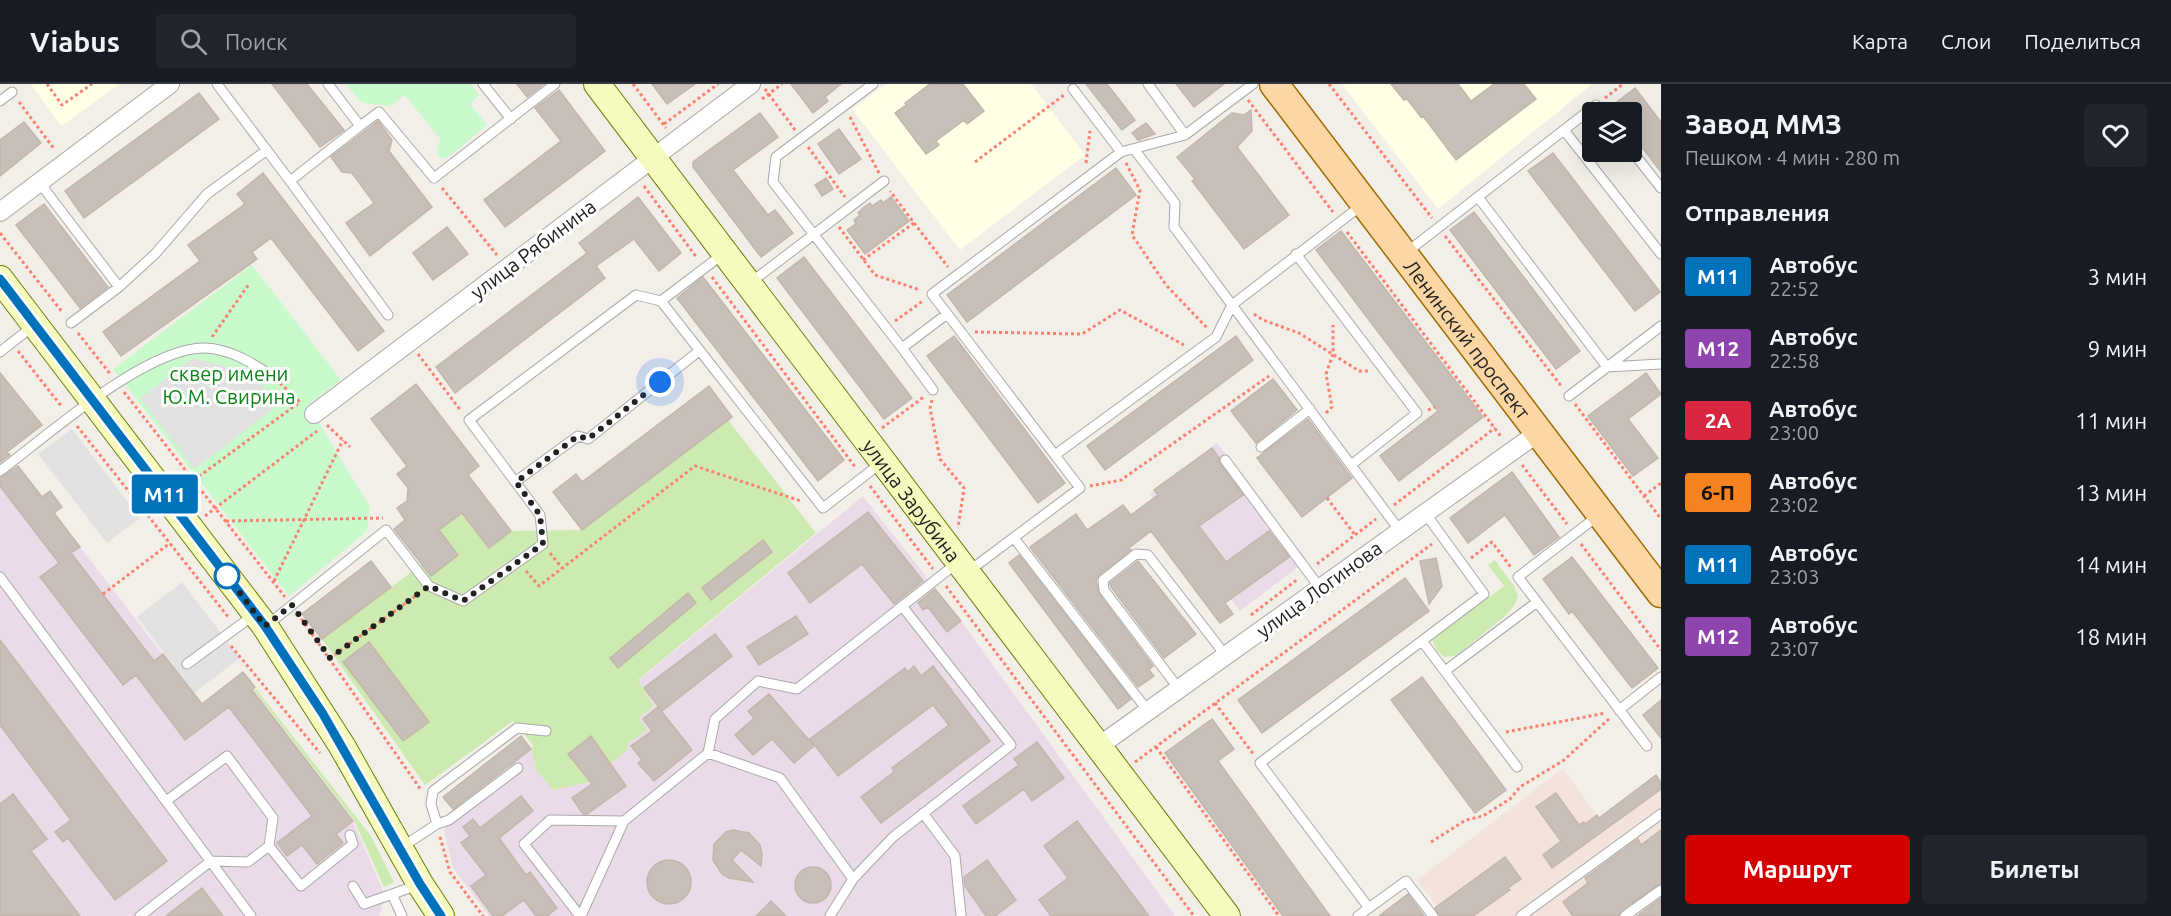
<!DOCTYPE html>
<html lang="ru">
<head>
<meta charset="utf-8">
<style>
  :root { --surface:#171b24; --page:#20242c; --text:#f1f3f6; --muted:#9ea1a6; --line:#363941; --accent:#d40000 }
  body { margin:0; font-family:Ubuntu,sans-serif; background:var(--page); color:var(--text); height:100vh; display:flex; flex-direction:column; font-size:22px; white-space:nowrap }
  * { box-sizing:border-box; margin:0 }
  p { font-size:20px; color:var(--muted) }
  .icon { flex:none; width:33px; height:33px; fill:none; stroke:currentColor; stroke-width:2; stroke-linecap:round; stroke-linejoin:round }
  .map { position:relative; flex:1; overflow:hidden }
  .details { display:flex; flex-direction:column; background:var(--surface); width:510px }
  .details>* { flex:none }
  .badge { padding:0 12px; border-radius:4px; font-size:21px; line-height:39px }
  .fabs { position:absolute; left:1582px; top:18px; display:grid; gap:12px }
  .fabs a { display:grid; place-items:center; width:60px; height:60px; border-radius:6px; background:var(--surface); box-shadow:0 6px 24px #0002; font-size:30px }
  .you { position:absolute; width:30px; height:30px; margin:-15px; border:4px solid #fff; border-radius:50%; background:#1a73e8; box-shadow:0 0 0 9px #1a73e833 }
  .map>.badge { position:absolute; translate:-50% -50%; box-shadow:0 0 0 3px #fff }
  h2 { padding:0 24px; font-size:22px; line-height:54px }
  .round { display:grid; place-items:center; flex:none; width:63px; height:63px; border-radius:6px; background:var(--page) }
  .head { display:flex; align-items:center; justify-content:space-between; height:102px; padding:0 24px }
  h1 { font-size:28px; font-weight:700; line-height:45px }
  .primary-button { display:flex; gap:12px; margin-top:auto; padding:12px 24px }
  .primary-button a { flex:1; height:69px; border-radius:6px; background:var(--accent); color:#fff; font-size:24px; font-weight:700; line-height:69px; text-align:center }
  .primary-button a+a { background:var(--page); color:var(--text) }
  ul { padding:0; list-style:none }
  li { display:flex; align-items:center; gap:18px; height:72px; padding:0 24px }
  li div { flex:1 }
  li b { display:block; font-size:22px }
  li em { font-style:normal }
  li .badge { min-width:66px; font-weight:700; text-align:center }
  header { display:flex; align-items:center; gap:36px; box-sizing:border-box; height:84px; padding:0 30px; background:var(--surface); border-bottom:2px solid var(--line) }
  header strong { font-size:28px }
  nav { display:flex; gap:33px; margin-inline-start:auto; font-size:21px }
  .search { width:420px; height:54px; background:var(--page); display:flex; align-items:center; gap:15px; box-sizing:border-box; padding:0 21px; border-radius:6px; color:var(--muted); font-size:22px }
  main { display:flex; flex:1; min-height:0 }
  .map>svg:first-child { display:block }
  .industrial { fill:#ebdbe8 }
  .education { fill:#ffffe5 }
  .military { fill:#f3e3dd }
  .grass { fill:#cdebb0 }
  .park { fill:#c8facc }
  .parking { fill:#e2e2e2 }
  .building { fill:#c7bfb8; stroke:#c4b6ab; stroke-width:1.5 }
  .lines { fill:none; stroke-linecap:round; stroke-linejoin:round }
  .lane-casing { stroke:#a9a9a9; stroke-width:11 }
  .street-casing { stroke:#a9a9a9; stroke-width:20 }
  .secondary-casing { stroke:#707d05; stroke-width:28 }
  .primary-casing { stroke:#a06b00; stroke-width:31 }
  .path { stroke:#fa8072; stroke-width:3; stroke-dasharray:3 3; stroke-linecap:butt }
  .lane { stroke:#fff; stroke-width:9 }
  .street { stroke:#fff; stroke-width:18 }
  .secondary { stroke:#f7fabf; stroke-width:26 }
  .primary { stroke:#fcd6a4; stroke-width:28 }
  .line-casing { stroke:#fff; stroke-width:14 }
  .line { stroke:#0072bc; stroke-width:9 }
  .walk { stroke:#222; stroke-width:6; stroke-dasharray:0 10.8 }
  .stop-dot { fill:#fff; stroke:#0072bc; stroke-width:3 }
  .labels { text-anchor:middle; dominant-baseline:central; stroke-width:6; stroke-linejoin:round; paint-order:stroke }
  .street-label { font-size:20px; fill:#222; stroke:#fff }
  .park-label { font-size:20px; fill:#0c8416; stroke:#fff }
</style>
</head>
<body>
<header>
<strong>Viabus</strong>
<div class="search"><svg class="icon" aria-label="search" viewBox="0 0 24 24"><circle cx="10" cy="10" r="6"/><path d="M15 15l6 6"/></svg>Поиск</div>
<nav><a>Карта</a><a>Слои</a><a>Поделиться</a></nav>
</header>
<main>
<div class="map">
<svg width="1661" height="832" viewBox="0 0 1661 832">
  <rect width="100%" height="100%" fill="#f2efe9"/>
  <path class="industrial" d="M1217,359L1307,476L1240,527L1150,410Z
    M0,401L80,463L201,620L243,588L255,603L253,606L353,737L383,807V820L379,832H0Z
    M863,412L961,537L1175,832H489L453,784L444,747L453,726L531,665L537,687L553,706L590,698L628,665L627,661L639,634L654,622L638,597Z"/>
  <path class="education" d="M31,0H120L61,42Z
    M886,0H1031L1085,71L960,166L852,25Z
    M1342,0H1592L1438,125Z"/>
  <path class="military" d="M1563,684L1599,734L1656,691L1661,699V789L1602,832H1444L1417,796Z"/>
  <path class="grass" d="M728,336L816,449L638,596L654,622L639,634L647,646L627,660L628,665L590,698L553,706L537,687L531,665L533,661L513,637L425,701L322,555L422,480L431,492L458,471L439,446L462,429L489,464L511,447L582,446Z
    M1495,476L1514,502L1518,513L1513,523L1505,532L1461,568L1455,572L1444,573L1437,567L1432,556L1504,502L1488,481Z
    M256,605L371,752L394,798L384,803L354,736L254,606Z"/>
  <path class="park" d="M345,0H471L479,11L470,20L487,41L447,74L439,73L437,65L441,56L405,11L390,22L362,19Z
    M252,181L341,296L308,321L370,423L367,447L289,512L113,285Z"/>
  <path class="parking" d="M193,274L236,285L264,303L278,321L195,385L140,314Z
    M72,345L140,434L107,459L38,370Z
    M182,498L240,574L194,609L137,533Z"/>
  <path class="building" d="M272,0H307L344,46L320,63Z
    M517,0H544L527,13Z
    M652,0H695L667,20Z
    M791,0H841L825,13L828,17L813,29Z
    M930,0H963L984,27L967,40L964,36L936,57L939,61L926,70L895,29L906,21L905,19Z
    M1086,0H1107L1135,36L1122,46Z
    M1176,0H1224L1194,23Z
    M1391,0H1458L1471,17L1494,0H1524L1536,15L1456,76L1423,32L1421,33L1407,15L1404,16Z
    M1635,4L1661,38V88L1632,50V28H1609L1608,25Z
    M559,6L605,67L505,143L484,116L561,57L535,24Z
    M199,9L219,35L84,134L65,107Z
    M1251,26L1252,47L1237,63L1289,131L1244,165L1192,97L1195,95L1177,73L1232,29L1244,31Z
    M760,29L778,53L733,86L768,131L775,126L793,149L761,173L693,83V78Z
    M378,37L392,56L389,67L432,123L370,172L346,139L374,119L352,89L342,88L331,73Z
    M24,38L41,59L0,92V56Z
    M1146,39L1155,50L1138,56L1132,49Z
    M839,45L861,75L839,90L818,60Z
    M1553,69L1660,208L1635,227L1528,87Z
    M1116,84L1136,111L967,238L947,211Z
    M263,89L384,247L358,267L271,154L252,168L257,175L121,272L103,248L200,177L188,161L245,120L237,110Z
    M826,94L833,105L822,112L815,101Z
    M638,113L681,169L659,187L634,155L596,182L605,194L455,309L436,283L587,169L579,159Z
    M891,113L909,137L865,170L847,146L856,140L854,136L860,131L858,129L864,123L870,119L872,122L881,116L883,119Z
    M44,120L108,203L80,224L16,141Z
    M1474,128L1580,267L1556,285L1450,146Z
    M447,143L468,170L433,196L413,169Z
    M1341,147L1483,333L1399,397L1380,372L1438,327L1316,166Z
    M804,173L912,314L884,335L777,194Z
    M703,193L844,376L818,397L677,214Z
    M954,252L1065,399L1038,419L927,272Z
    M1236,252L1253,276L1105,386L1087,362Z
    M0,289L42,341L7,368L10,371L0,378Z
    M1646,289L1661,310L1628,335L1658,374L1633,392L1588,332Z
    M1273,295L1297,326L1256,359L1231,327Z
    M416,300L479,382L468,391L511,447L489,464L462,429L439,446L458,471L431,492L394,445L405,436L397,424L407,417L408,404L397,390L407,382L371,335Z
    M709,302L732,333L582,446L553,408L576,390L582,398Z
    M1308,335L1352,394L1302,433L1257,374Z
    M1212,364L1219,374L1220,380L1243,411L1199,442L1226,478L1269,447L1289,473L1225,519L1233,530L1220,539L1151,447L1129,464L1131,466L1099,491L1096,497L1099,510L1153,582L1149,586L1154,592L1138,603L1030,463L1076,430L1087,446L1123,421L1131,431L1158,411L1154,406Z
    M18,382L42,413L50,407L62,423L54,429L80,463L71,469L154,577L163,570L202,620L243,588L255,603L252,606L353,737L336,750L343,759L317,780L302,761L287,772L277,759L312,732L229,623L185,656L136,591L123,601L40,493L59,479L0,402V394Z
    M1512,388L1559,453L1534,471L1505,431L1468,459L1450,434Z
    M868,428L923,497L894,520L862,480L810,519L788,489Z
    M763,456L772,468L711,516L702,504Z
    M1019,471L1131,615L1118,625L1009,479Z
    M1572,473L1658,584L1632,604L1572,527L1569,530L1543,495Z
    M1436,474L1442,502L1429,520L1420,477Z
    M371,477L391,503L322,555L302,530Z
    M1138,477L1196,550L1164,574L1111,503L1110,499Z
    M1405,494L1429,527L1262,649L1238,616Z
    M935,505L961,537L947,548L928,523L923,526L918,519Z
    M688,509L696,519L618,584L610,574Z
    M796,532L808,550L759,581L747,563Z
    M715,550L732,572L662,627L644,604Z
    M0,556L167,777L115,816L68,754L63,758L55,748L71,736L0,641Z
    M369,558L429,638L403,657L343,578Z
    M914,582L921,592L933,582L990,657L881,739L861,713L894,688L892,684L949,641L933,621L838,692L810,655L905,584L908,588Z
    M1422,593L1506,706L1475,729L1391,616Z
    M769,610L814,662L794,679L772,655L753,671L735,651L754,634L748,627Z
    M1661,616V654L1643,631Z
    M658,623L692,666L654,697L638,679L642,676L631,662L652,647L643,635Z
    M1212,635L1234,665L1218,677L1330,832H1283L1165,669Z
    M521,652L531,665L453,725L443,713Z
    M591,652L626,702L587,730H583L572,714L592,700L568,670Z
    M1037,658L1064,694L1032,717L1024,705L976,740L963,722L1019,681L1014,675Z
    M1656,691L1661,699V705L1552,784L1543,771L1561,757L1536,723L1556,709L1579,741L1584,738L1585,740L1597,731L1599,734Z
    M13,710L47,755L31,767L80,832H0V720Z
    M521,712L533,727L499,754L526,791L530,788L557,824L547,832H536L524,816L502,832H493L471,802L486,791L461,759L470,752L463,743L473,735L480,744Z
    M1077,737L1149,832H1051L1039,816L1068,794L1044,762Z
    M733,746L749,749L760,761L762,769L761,782L741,766L732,776L753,798L729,794L722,790L713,776L714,760L726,748Z
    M1661,746V799L1621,827L1618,832H1573L1563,818L1588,799L1585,794L1638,755L1641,761Z
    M1505,773L1521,795L1508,804L1510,806L1473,832H1440L1435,824Z
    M647 798a22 22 0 1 1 44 0a22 22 0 1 1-44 0Z
    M987,776L1016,816L995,832H986L965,802L964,793Z
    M795 801a18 18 0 1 1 36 0a18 18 0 1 1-36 0Z
    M202,804L223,832H166Z
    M1408,810L1424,832H1379Z
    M1661,814V832H1637Z
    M771,817L786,832H756Z"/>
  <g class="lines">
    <g class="lane-casing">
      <path id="lane" d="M217,0L290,97L360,42L328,0
        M483,0L511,35
        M873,0L776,73L773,98L902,264L947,230
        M1148,0L1185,51
        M1073,5L1121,68
        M0,17L12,8
        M360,42L379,28L434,94L555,0
        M1564,46L1661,170
        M1134,65L1175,119L1174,143L1400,447
        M1632,67L1661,104
        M290,97L388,231
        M39,98L119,203
        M1478,113L1607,283L1661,280
        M1407,168L1596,21L1602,28
        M1296,170L1417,329L1351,381
        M750,199L884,97
        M661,217L823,424L881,379
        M71,239L119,203L155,170L207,110L267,66
        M902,264L933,306
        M0,268L33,242
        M1569,312L1661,242
        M1261,363L1310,325
        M1055,371L1216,253L1232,221L1362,121
        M1225,376L1320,504
        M0,387C47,352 146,263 205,264C230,265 251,278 272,292
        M515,398L578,352L588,355L699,267
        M1599,431L1518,493L1647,662
        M1014,454L1148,627
        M969,487L1080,404L932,210L1121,68L1185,51L1253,0
        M0,493L251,832
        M266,542L386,446L429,502L463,517L543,460L540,431L469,336L636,211L661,217L723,170
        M1422,557L1517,683
        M187,580L254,531
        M1445,587L1537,518
        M1179,605L1104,506L1103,496L1136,470L1148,471L1226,572
        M1619,626L1661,593
        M708,669L780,694L853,795
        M166,717L227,672L273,734L269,762
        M923,729L955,772L961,832
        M437,740L449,736L518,684
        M402,763L437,740L431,720L433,707L517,644L546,647
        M353,802L364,820L418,801
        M392,810L402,832
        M1369,824L1260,679L1484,510L1425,429
        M140,832L211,777L248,778L269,762L301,802L353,760L350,751
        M580,832L524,760L550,736L624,737
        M581,832L624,737L708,669L715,635L758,597L797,605L957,479
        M830,832L853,795L893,753L1011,661L902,522
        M1358,832L1406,797L1433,832
        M1521,832L1661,730
        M1625,832L1661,806"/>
    </g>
    <g class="street-casing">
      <path id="street" d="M0,128L170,0
        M314,330L751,0
        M1099,662L1539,348"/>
    </g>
    <g class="secondary-casing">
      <g id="secondary">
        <path id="s1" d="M597,0L1227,832"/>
        <path d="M0,195L265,542L342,662L420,800L441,832"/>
      </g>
    </g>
    <g class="primary-casing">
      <g id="primary">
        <path id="s2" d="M1274,0L1661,509"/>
      </g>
    </g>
    <path class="path" d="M47,0L62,21L92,0
      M633,0L666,44
      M1329,0L1432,134
      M765,5L795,46
      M1605,14L1623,0
      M762,15L782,0
      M1248,16L1333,128
      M19,18L55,66
      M850,33L879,89
      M664,40L718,0
      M808,63L845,113
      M975,78L1064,11
      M1086,79L1090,47
      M1126,79L1140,106L1132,151L1166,201L1208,245
      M644,102L697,174
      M442,104L497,171
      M914,139L948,183
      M839,143L875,191L920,206
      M1347,148L1502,354
      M0,149L63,229
      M1445,152L1562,303
      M863,176L914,139L890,107
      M712,193L856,384
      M1254,230L1263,236L1299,249L1359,287H1370
      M895,237L924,216
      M975,248L1082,250L1120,226L1184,261
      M78,249L111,291
      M212,253L249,200
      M18,267L62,323
      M418,270L461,327
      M280,299L301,319
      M124,308L285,513
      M932,316L930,324L940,375L964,404L958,444
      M1575,320L1661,435
      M1428,326L1435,323
      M1326,329L1332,323L1326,290L1333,270V241
      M327,341L350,363
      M77,342L229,534
      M882,344L925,312
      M1522,381L1567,440
      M194,396L300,318
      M870,402L933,485
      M1090,402L1121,396L1269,292
      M1644,412L1661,399
      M1327,414L1355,451
      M1394,421L1495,344
      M205,432L317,347
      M226,437L383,434
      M1581,460L1661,566
      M550,469L562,484
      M1471,474L1492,458L1512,485
      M1317,480L1376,435
      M526,487L539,502L695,382L801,417
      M274,497L343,356
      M946,502L1194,832
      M103,510L170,459
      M298,530L421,706
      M1251,531L1298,495
      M231,562L320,669
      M330,574L421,508
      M1215,619L1254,671
      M1506,648L1606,629
      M1156,663L1279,832
      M1135,678L1432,460
      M440,753L450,788L483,832
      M1431,758L1466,736L1483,732L1510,715L1520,703L1564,676L1611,633"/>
    <use href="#lane" class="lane"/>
    <use href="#street" class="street"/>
    <use href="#secondary" class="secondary"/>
    <use href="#primary" class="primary"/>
  </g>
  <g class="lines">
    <g class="line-casing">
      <path id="line" d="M0,195L265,542L323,630L420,800L441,832"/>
    </g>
    <use href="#line" class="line"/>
    <path class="walk" d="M227,492L265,542L292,521L330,574L429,502L463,517L543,460L540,431L516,398L578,352L588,355L660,298"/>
  </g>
  <circle class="stop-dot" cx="227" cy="492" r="12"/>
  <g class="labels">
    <g class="street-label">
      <text transform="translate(533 165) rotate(-37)">улица Рябинина</text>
      <text stroke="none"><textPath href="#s2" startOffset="320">Ленинский проспект</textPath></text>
      <text stroke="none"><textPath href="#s1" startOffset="522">улица Зарубина</textPath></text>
      <text transform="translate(1319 505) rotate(-36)">улица Логинова</text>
    </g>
    <g class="park-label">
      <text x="229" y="289">сквер имени<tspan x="229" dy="23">Ю.М. Свирина</tspan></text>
    </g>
  </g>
</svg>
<div class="fabs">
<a><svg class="icon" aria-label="layers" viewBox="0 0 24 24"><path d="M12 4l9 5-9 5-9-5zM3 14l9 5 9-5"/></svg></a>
</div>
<div class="you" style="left:660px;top:298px"></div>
<b class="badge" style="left:165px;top:410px;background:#0072bc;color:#fff">М11</b>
</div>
<section class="details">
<div class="head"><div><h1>Завод ММЗ</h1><p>Пешком · 4 мин · 280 m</p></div><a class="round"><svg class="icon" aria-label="heart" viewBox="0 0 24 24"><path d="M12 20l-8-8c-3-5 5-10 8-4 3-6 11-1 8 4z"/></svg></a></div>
<h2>Отправления</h2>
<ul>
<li><span class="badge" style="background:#0072bc;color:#fff">М11</span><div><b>Автобус</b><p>22:52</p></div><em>3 мин</em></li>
<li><span class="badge" style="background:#8e44ad;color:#fff">М12</span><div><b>Автобус</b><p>22:58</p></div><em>9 мин</em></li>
<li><span class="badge" style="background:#d7263d;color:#fff">2А</span><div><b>Автобус</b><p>23:00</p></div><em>11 мин</em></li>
<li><span class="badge" style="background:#f58220;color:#111">6-П</span><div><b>Автобус</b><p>23:02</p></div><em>13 мин</em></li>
<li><span class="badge" style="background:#0072bc;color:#fff">М11</span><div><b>Автобус</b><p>23:03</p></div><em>14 мин</em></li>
<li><span class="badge" style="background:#8e44ad;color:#fff">М12</span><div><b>Автобус</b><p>23:07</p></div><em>18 мин</em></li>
</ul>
<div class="primary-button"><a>Маршрут</a><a>Билеты</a></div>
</section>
</main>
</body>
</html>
